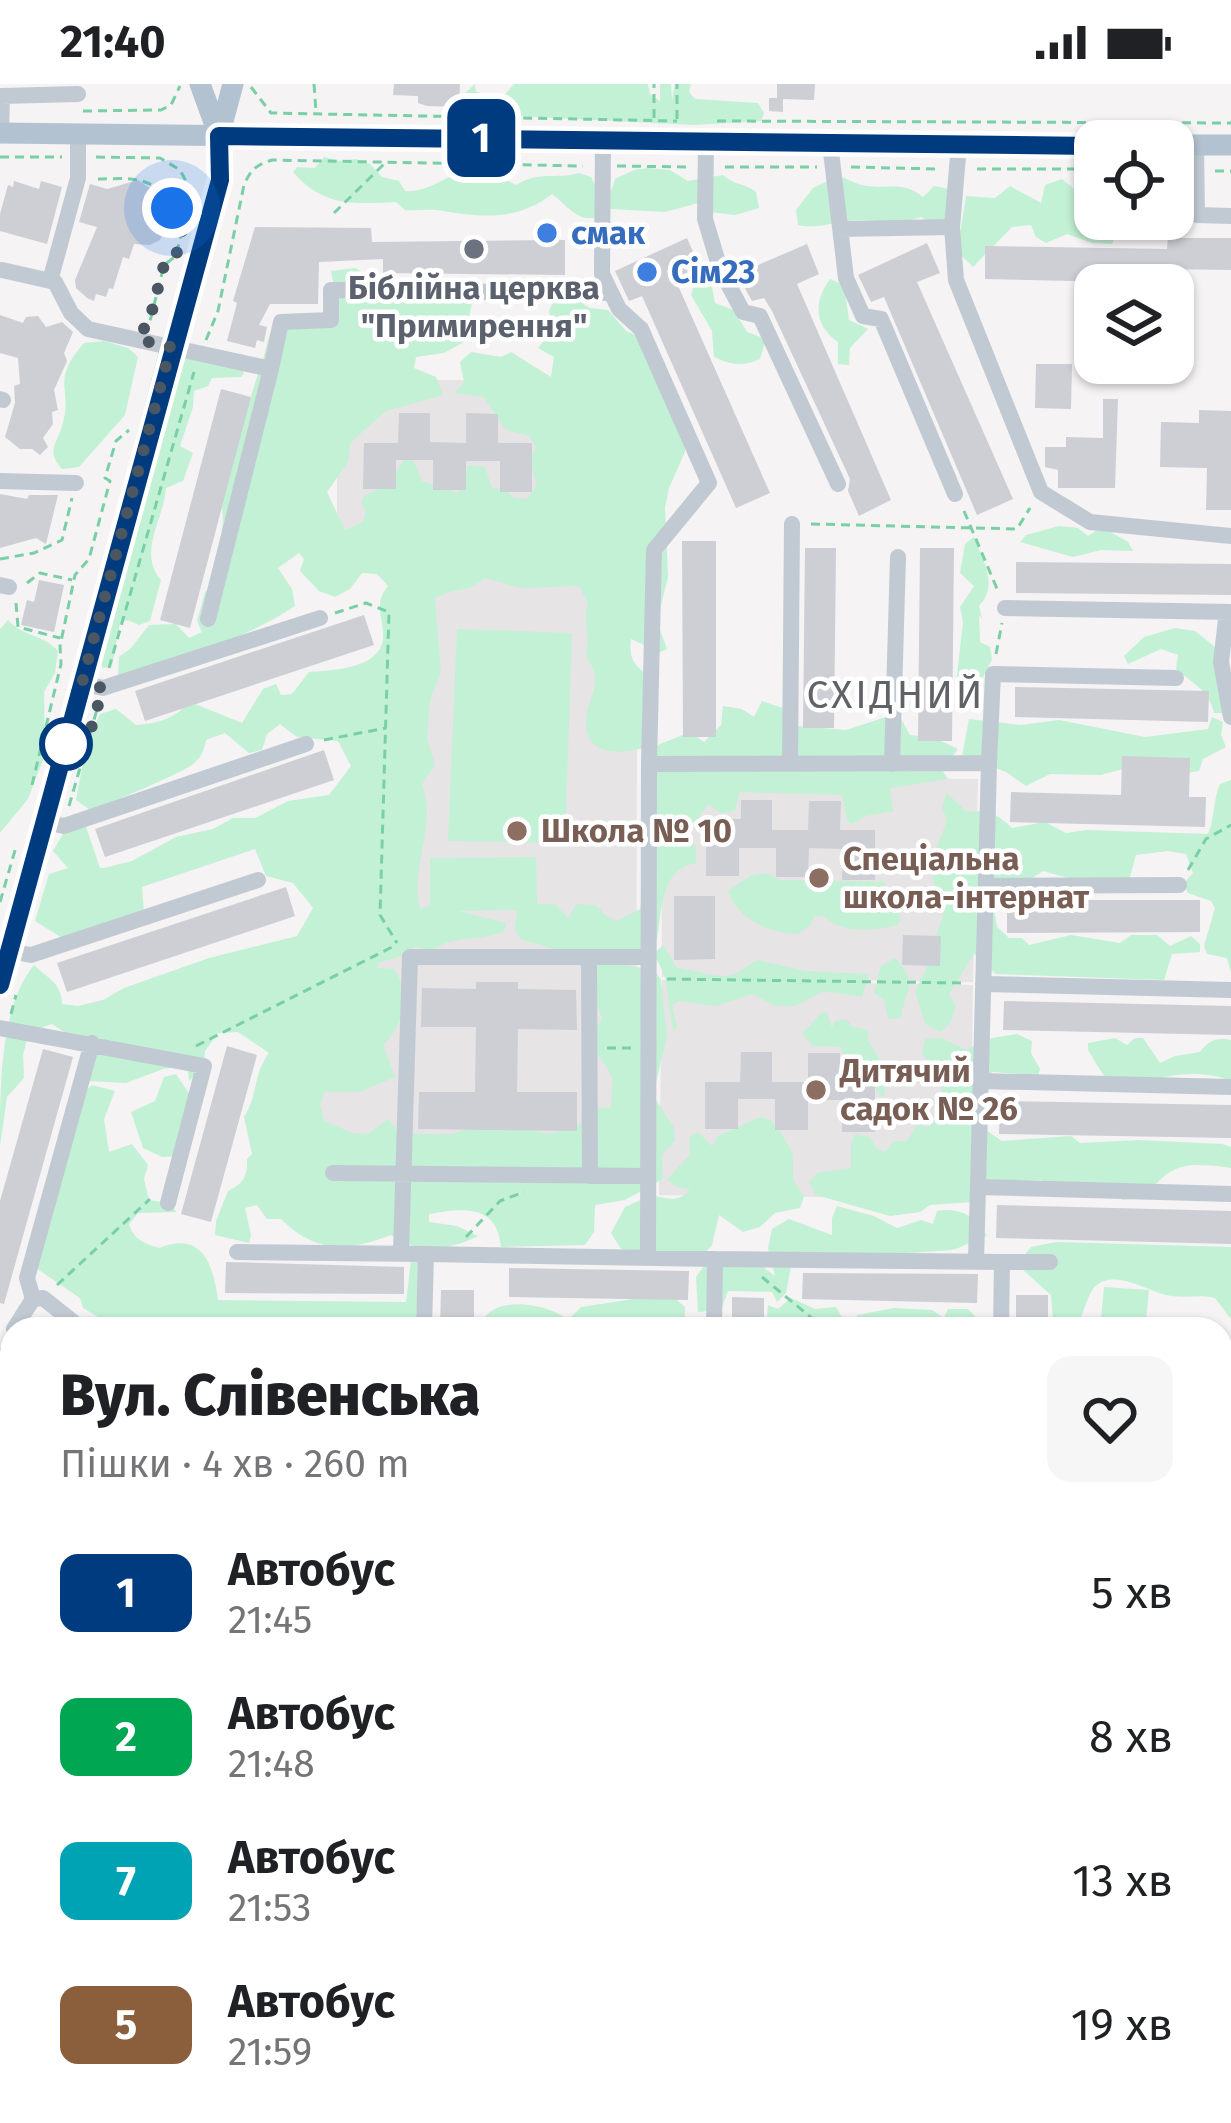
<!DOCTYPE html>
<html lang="uk">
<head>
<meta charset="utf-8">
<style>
  :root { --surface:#fff; --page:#f6f6f6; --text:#202124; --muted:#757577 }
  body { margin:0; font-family:"Fira Sans",sans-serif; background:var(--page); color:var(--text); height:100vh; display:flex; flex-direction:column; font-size:45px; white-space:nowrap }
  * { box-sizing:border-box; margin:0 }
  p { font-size:39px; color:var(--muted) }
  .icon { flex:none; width:66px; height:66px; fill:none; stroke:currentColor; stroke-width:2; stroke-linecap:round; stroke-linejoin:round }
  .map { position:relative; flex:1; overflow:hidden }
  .sheet { position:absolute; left:0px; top:1233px; width:1233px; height:807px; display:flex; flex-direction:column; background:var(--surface); border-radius:36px 36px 0 0; box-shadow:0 3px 9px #0004 }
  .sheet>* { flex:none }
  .badge { padding:0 24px; border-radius:18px; font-size:42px; line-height:78px }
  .buttons { position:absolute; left:1074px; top:36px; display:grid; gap:24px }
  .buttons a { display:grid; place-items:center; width:120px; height:120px; border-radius:24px; background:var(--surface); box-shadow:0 3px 9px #0004; font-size:60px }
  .you { position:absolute; width:60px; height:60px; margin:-30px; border:9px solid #fff; border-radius:50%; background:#1a73e8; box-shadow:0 0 0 18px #1a73e833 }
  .map>.badge { position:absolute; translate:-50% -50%; box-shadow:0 0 0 6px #fff }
  .round { display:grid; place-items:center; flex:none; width:126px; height:126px; border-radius:24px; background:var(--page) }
  .summary { display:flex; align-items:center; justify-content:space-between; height:204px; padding:0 60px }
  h1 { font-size:57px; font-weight:800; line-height:90px }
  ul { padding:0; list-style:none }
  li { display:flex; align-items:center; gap:36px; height:144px; padding:0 60px }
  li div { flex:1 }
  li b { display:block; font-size:45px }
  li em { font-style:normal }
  li .badge { min-width:132px; font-weight:700; text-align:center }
  .status { display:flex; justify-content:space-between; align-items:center; height:84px; padding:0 60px; background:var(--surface); direction:ltr }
  .status svg { height:33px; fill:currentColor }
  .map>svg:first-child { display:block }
  .education { fill:#e6e4e5 }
  .green { fill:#c3f1d5; fill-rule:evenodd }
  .building { fill:#cdcfd5 }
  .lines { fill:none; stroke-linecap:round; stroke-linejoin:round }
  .path { stroke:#7ad0a6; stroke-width:3; stroke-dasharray:9 6; stroke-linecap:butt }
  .minor { stroke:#c1cad2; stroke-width:16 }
  .major { stroke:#b3c2d1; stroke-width:21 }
  .line-casing { stroke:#fff; stroke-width:27 }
  .line { stroke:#003b80; stroke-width:18 }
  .walk { stroke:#4a5661; stroke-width:12; stroke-dasharray:0 21.6 }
  .shop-dot { fill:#3f7fe0; stroke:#fff; stroke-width:4.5 }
  .worship-dot { fill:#6b7280; stroke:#fff; stroke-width:4.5 }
  .stop-dot { fill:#fff; stroke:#003b80; stroke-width:6 }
  .education-dot { fill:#8d6e63; stroke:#fff; stroke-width:4.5 }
  .labels { text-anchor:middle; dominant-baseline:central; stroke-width:9; stroke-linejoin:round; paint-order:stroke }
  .shop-label { font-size:33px; font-weight:bold; fill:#366cbe; stroke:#fff; text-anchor:start }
  .worship-label { font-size:33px; font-weight:bold; fill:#5b616d; stroke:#fff }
  .education-label { font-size:33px; font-weight:bold; fill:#785e54; stroke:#fff; text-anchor:start }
  .quarter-label { font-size:39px; letter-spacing:3px; fill:#5f6368; stroke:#fff }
</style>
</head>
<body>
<div class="status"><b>21:40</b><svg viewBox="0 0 49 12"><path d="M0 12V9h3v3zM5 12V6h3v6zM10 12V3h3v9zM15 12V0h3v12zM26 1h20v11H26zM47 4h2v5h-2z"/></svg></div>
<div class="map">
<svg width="1231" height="2039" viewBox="0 0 1231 2039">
  <rect width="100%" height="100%" fill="#f5f3f3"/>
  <path class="education" d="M337,296H575L574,454H337Z
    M416,488H611L637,655L636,1072L278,1071Z
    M661,692L978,695L973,898L662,893Z
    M662,896L973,901L970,1115L659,1111Z"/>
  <path class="green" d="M475,0L476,8L503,13L514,0H648L650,10L660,17V0H671L672,16L675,0H691L689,8L695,15L758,19L764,29L761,37L693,41L479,30L465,23L464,10Z
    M324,73L339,77L356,75L370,80L382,93L399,97L405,107C435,110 463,75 489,86C498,90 507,97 516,101C540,86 556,96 579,89L591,93L598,106L597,133C577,139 566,120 552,110C519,136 484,134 443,127C431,124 418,127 405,126L396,118C354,120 323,123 293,88L297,83L315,84Z
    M649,84L670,86L688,97L723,91C733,101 745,99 756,108L759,124L735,131L709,128L702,118L665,128L611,125L608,117L615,95L634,86Z
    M839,92C847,95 858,101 867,102C890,105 903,97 923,113L934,102L949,105L952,133L935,142L921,133C897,141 883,136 860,136C838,136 820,146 798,141L796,126L813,104Z
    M1062,95L1080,110L1086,124L1095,120V135H1127L1120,139L1112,160L1092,159L1067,150L1046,159L1036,153L1031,141L1012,143L973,183L962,172L959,157L966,112L995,114L1010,102L1041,119L1045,101Z
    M355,184L392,205L471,198L474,209L464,258L444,269L416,273L414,284L436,293L443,311L386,327L350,359L348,378L327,408L345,446L363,438L366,427L361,419L364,412L386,401L407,373H412L422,397L458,409L469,381L485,383L492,404L505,405L514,414L527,415L537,400L529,374L536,364L529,352L505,345L484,313L455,309L464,298L460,278L471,268L501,273L511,268L551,293L554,273L538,264L553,245L549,227L559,205L590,224L608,226L626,247L641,253L685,355V368L669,404L665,424L668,493L657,537L667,565L660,568L631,555C629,572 632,581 647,590V663C624,670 585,674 586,638C587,610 606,602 586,572C591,554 582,537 588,519L579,502L521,504L485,494C465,510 455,503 435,514L441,588L430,616L427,655L435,681L422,700C438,742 409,784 420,825L430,821V774L536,773L537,820H555L568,834L576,820L596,821L605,831L617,837L640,825L644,800L641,774L658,753L644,719L643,673L660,660L690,648L704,658L721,641L723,622L742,625L754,633L762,617L786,625L797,642L846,646L886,633L901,635L910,651L932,653L958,665L942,686L948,695L890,704L893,727L866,732L852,740L847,736L842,711L740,708L735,726L722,730L709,720L685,750L696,763V779C659,786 663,824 657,855L642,866L608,878L653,886L661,895L667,953L653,1011L674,1044L675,1057L662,1071L663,1095L625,1116L595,1121L594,1148L585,1161L501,1163C497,1120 464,1124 429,1130V1138L457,1142L478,1152C450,1166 417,1171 391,1151C347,1168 315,1169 281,1135H267L257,1121L245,1124L251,1151L249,1159L215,1151L216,1137L228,1107C243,1100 248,1092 247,1075L252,1070L244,1033C259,1010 252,992 269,969L238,948L218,949L205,967L204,982L189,997L188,987L176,983L163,985L126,999L85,997L84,961L52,940L29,948L23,971L24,994L7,1013L0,1062C0,1002 0,922 34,881C47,894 62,899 62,920L78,922L103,916L124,904L209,874L297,852L313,824L293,799L266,792L255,765L142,803L144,828L62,854L35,837L49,790L68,784L53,767L68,741L86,743L100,784H104L132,777L176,753L213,745L233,734H255L288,717L329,711L351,682L338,657L297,653L280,640L267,650L262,666L249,669L225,649L206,656C204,667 201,674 192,681C181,689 105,722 90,726L76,716L86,663L100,630L116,625L136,641C160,639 173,635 190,618L242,639L263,605L276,600L281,611L292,610L309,588C335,586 387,585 383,547C381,529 375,518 388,502L377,490L362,489L350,505L335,513L319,507L300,487L304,475L299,469L278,484L292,505L295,522C243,556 179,578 118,591L119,573L131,564L149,541L176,540L189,554L202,548L197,537L205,508L217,499L223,436L221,406L258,290C268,272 265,234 291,230C300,228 312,232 322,231L334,203L331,187ZM517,826L515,846L521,855C584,873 582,874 602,935C581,965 602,969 611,992C614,1000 611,1016 611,1024H599L577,1042L550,1050L487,1037L453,1050H400L388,1035L368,1050L352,1049L324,1037L320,1020L325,1008H359L395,993L383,961C404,942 411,909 394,885L377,884L380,878L399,873L416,862L430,869C450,849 479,859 504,847L506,839L458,827Z
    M830,195L844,201L849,236L868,245L850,264L849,281L838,280V258C813,241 814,217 830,195Z
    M694,201L712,203L715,219L734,226L747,248L766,255L760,275C743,283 731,281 714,273L712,247L691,211Z
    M104,257L128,264L138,273L125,331L79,383L62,385C46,366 56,362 62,342C74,304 49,299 84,259Z
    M186,273L236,276L244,289L241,293L212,294L208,302L194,307L193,323L180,362L193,369L183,397L166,404C164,436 137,468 161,496L150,537L139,541L128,536L120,539L112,582L103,584L97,575L179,284Z
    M1059,442L1078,444L1088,452L1102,443L1128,458L1133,467L1101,466L1073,473L1020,458L1026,451Z
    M974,453C983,477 999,501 979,522L982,535L979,531L980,558L990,563L992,576L980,598L983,622L971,623L955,608L963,538L960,523L974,502L960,489L965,460Z
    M8,536C23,553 43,550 58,567L55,589L44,608L45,670L28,715L0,749V545Z
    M1175,544L1195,547L1225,571L1223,629H1214C1209,606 1192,599 1176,585L1178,571L1161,565L1128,580L1124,572L1144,553Z
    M457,545L572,549L565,759L448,757Z
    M1212,633L1223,638L1221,651L1226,663L1203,675L1199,687L1187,689L1152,677L1101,691L1050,690L1026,702L1006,688L962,672L969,635L1021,641L1059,636L1145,653L1208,645Z
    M1231,696V889L1227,874L1207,870L1204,862L1215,824L1211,817L1188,809L1183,800L1193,789L1186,770L1168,767L1136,771L1129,796L1079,797L1043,787L993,820L997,843L1009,854H1022L1029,861L1071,851L1120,859L1131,851H1157L1170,862L1191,852L1200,860V868L1172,870L1164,896L996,890L974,870L949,910L956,922L951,938L941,948L925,940L915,907L932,874L931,865L943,833L930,783L947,736L942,723L947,709L967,728C987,725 998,730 1012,744L1045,738L1066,749L1087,746L1208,750C1215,733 1213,716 1220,700Z
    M766,789L781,796L884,798L901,834L898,841C875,846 841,851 824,832H814L811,841L797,850C768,849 738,835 728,807L752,791Z
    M663,861L677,884C693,885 715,895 730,891C740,889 749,880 758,876L806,887L869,890L862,913L824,907L795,922H776L752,910L716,922L680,917L672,921L677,943L673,948L665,892L654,870Z
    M895,874C920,902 905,904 901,934L888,935L884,916L874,909L881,882Z
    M822,928L827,929L832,944L835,937L846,935L853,943L868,946V957L888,988L884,1012H880L861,978L845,974L841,963L813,962L802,950Z
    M1017,950L1032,957L1031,969L1040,985L1037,998L1029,1005L1019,990L993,988L987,993L986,1046L1002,1057L1071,1052L1080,1059L1139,1056L1222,1060L1231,1063V1084C1193,1079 1168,1076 1147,1114L1122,1116L1112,1102L1045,1104L1042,1096L1014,1097L972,1118L930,1121L920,1128L890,1132L816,1111L809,1098L817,1089L851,1084V1061L855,1050L870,1053L876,1064L885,1068L894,1057H907L917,1041L930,1043C939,1029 937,1016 943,1002L924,985L930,979L922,970L925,955L941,954L967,966L986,955Z
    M1115,954L1127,961L1135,954H1143L1160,979L1175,972L1200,968C1209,956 1216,953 1231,956V997C1192,981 1151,996 1112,1005L1088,966V959Z
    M176,990L194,1017L179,1072L162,1073L143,1064L131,1028L155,1017L164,993Z
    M92,1001L115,1007L104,1035L109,1068L132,1060L148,1081L144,1095L149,1116L172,1120L176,1128L138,1129L129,1140C134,1156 144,1159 159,1164C202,1147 213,1179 218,1216L406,1218L411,1177L422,1179C421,1199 414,1227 417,1245H118L83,1224L80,1214L36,1184L85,1007Z
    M760,1033L771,1036L785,1055L793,1071V1095L804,1113L800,1124L775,1129L760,1143L743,1148L719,1131L712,1161L704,1170H639L621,1165L611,1149L625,1123L652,1111C667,1115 679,1119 690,1105L677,1103L667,1096L690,1070L689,1054L698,1048L712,1062L718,1052Z
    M837,1122L874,1132L897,1144L921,1136L933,1140L937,1127C959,1123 977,1132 987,1152C973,1154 966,1163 952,1166L792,1177L786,1209L777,1218L772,1208L728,1207L721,1226L698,1228L696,1193L707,1178L760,1181L775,1192L768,1164L772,1145L789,1135L832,1151V1134Z
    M1056,1158L1231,1163V1235L1215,1214C1198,1210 1182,1215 1166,1211C1149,1208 1111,1182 1093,1205C1086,1215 1084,1230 1077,1240L1053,1236L1051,1211L1023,1186V1173L1031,1163Z
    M1104,1203L1149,1206L1145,1245H1100Z
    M653,1212H672L685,1223V1234L705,1237L709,1245L477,1244C481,1238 485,1232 490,1228C508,1213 552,1222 568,1236L581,1223Z
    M791,1214L815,1225L836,1223L849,1245H766L768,1221L778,1225Z
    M894,1224L932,1226L944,1234L948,1225H968L975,1232L977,1245H888L877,1235L856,1238L857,1231Z
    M1221,1716L1231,1718V1868L1221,1873Z"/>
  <path class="building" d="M394,0H460L459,23L427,22L418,19V12L393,11Z
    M777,0H815L814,16L783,15V28L769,27V14H777Z
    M138,96L164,114L169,137L160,156L150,161L134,160L129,175L123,173L113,205L109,204L106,213L96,210L94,217L87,214L76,204L75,196L97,143L79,138L90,100L107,105Z
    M14,97L39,105L41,97L62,103L47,160L0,147V130L8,101L13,103Z
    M255,143L371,144L372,158L565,156V191L383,189V175L319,178L318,220H270L259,241L267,243L264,258L257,256L255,264L227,257L237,219L233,217Z
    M687,154L701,186L676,197L770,409L736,424L642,212L629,217L615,187Z
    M1168,154H1231V186L1164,185V199L985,195V162L1167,165Z
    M927,159L940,189L917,198L1013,415L977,431L884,213L871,218L858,191Z
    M807,160L819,190L797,200L891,416L859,432L848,407L850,395L772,227L764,214L752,217L737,190Z
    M0,231L23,239L26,233L38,232L46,243L62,238L73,248L64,269L67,277L54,306L58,326L52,328L53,340L43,354L48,363L40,371L32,365H20L5,353L15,319L14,302L20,300L18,274L0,269Z
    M1036,280H1072L1071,325L1035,324Z
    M221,305L251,313L190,544L160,536Z
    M1103,315H1118L1115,404H1058V386L1045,383V363H1066V353L1103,354Z
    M1199,326L1231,327V426H1206L1207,384L1160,383L1161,338L1199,339Z
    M399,329H430V358L466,359V329L498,330V359H532V408H500V377H466V406H433V376H396V405H363L364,359H398Z
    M0,410L27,415L29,411H58L46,460L36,454L0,464Z
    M682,457H716V653H683Z
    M805,464H836L834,644H803Z
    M920,464H954L952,657H918Z
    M1016,478L1231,480V511L1016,509Z
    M39,496L64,501L54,548L21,541L27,516L34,518Z
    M364,531L374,561L145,637L135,607Z
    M1015,603L1209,607L1208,638L1015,633Z
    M324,666L334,696L105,773L95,745Z
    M1122,672L1190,674L1189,713H1206L1205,743L1010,738L1011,708L1121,711Z
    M741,716H772V746H808L809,717H841L840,746H875V796H842L843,765L809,764L808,793H776V764H739V792H706V746H725V735H741Z
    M286,803L295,832L67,908L57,879Z
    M674,812H715V875L674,876Z
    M1007,816H1200V848L1007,849Z
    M903,851L941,852L940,882L902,881Z
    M476,898H518V905L576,906L577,946L518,945L517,1008H577V1047L418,1045L419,1008H475L476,943H421L422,904L476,905Z
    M1004,917L1231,922V951L1003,946Z
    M227,962L257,971L211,1138L181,1130Z
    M43,965L73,973L4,1220L0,1219V1117Z
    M741,968H772V998H808V969H840V998H875V1048H842V1016H808V1046H775V1015H738V1045H705V998H740Z
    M1000,1017L1231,1021V1054L999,1050Z
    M997,1121L1231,1127V1160L996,1154Z
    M226,1178L404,1183V1210L225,1209Z
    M509,1184L689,1187L688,1216L509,1213Z
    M803,1189L978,1190L977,1219L802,1215Z
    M441,1206H474V1245H440Z
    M1016,1211H1048V1245H1016Z
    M732,1213L764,1214V1245H732Z"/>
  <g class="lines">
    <path class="path" d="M314,0L316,28
      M251,3L271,29L677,37
      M83,27L161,26L171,21L180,2
      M654,34V0
      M677,35V0
      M717,37L1231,39
      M0,73H62
      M96,73L160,74L180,86L188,101L189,116L176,172L164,181L149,241
      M617,82L691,83
      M725,83H817
      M851,83L937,85
      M977,85H1095
      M1215,87H1231
      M98,95C119,95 143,91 160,107C170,117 168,123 183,127
      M334,129L384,80
      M206,256L218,227L244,101C251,85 256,81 272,76L583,82
      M964,427L998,507
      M811,440L1017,445L1030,424
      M0,475L34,469L62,456L72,414
      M27,499L40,489L72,496
      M16,519L18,543L60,554
      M335,529L366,519L389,528L380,831L397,859
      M996,570L1002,539
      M109,584L194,288
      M324,656L386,644
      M32,701L61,580L60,562L75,491L89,475L110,397L105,394L116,357L129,346
      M69,722L98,622
      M1188,786L1206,755L1231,741
      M0,818L16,763
      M667,895L964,899
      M11,930L16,911
      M196,962L396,861
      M607,964H634
      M466,1153L500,1117L524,1108
      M762,1193L825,1245
      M57,1201L150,1115
      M388,1245L408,1236
      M0,1346L12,1357
      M0,1450H12
      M1221,1455H1231
      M0,1558L12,1557
      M1221,1566L1231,1567"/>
    <path class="minor" d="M1,49L2,12L78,10
      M603,55L602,190L619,225L641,245L709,399L654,466L649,680
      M706,57L705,135L720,185L743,228L760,232L838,400
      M830,59L846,194L863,232L881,235L955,410
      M959,60L952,143L956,196L1041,408L1090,438L1231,452
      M1196,61L1197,131L1231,132
      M840,145L952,143
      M2,186L55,198L71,229L88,245L271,285L281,238L331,236V206L611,209
      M50,197L78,94V50
      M0,315L3,316
      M0,397L76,399
      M0,501L9,503
      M1005,524L1231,528
      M1227,528L1221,578L1231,633
      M208,535L271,285
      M82,599L103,604L320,534
      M989,679L993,590L1176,594
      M790,680L792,440
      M892,680L898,473
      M45,738L64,742L306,660
      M986,802L1179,801
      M9,867L31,871L258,796
      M589,873L590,1092
      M983,900L1231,906
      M0,944L204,982L168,1119
      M981,997L1231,1003
      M333,1089L648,1092
      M978,1103L1231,1110
      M237,1168L426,1170L424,1245
      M401,1169L410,873H647
      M426,1170L715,1175L714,1245
      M648,1174L649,680L989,679L976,1178
      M715,1175L1002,1178L1001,1245
      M1002,1178H1050
      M33,1215L27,1194L92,959
      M33,1215L43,1214L82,1245
      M14,1245L33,1215
      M0,1277L12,1261
      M1221,1378H1231
      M1221,1644H1231
      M0,1693L12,1694
      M1221,1887L1231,1888
      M0,1945L8,1931L12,1932
      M103,2028L116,2039
      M157,2028L171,2039
      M215,2028L229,2039
      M303,2028L318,2039
      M546,2028L560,2039
      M599,2028L613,2039
      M673,2028L687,2039
      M753,2028L767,2039
      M945,2028L959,2039
      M1007,2028L1020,2039
      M1157,2028L1166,2039
      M7,2039L13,2028
      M347,2039L356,2028
      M418,2039L427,2028
      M488,2039L497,2028"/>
    <path class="major" d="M200,0L219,52
      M0,49L1095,62
      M1173,61H1231
      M0,901L171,263L220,96L219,52L233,0
      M0,1321L12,1330
      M1221,1506H1231
      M0,1511H12"/>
  </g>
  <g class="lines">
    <g class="line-casing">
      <path id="line" d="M0,901L220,96L219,52L1095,62"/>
    </g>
    <use href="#line" class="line"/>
    <path class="walk" d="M66,660L85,665L103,604L82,599L171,263L140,256L143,245L148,242L164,181L176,172L186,128L172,124"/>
  </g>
  <g class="shop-dot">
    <circle cx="547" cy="149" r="12"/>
    <circle cx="647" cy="188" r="12"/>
  </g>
  <circle class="worship-dot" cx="474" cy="165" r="12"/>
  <circle class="stop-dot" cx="66" cy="660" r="24"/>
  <g class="education-dot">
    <circle cx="517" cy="747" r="12"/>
    <circle cx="819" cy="794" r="12"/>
    <circle cx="816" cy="1006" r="12"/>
  </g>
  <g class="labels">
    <g class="shop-label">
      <text x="571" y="149">смак</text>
      <text x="671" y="188">Сім23</text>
    </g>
    <g class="worship-label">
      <text x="474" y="204">Біблійна церква<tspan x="474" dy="38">"Примирення"</tspan></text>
    </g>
    <g class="education-label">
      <text x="541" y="747">Школа № 10</text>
      <text x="843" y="775">Спеціальна<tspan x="843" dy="38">школа-інтернат</tspan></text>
      <text x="840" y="987">Дитячий<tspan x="840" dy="38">садок № 26</tspan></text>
    </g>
    <g class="quarter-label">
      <text x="896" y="611">СХІДНИЙ</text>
    </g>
  </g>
</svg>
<div class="buttons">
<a><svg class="icon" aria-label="locate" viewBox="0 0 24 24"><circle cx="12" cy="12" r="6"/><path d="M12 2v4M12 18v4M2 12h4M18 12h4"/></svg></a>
<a><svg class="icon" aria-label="layers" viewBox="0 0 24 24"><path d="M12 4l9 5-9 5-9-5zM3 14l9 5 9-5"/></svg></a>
</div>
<div class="you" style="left:172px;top:124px"></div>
<b class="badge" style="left:481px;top:54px;background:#003b80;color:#fff">1</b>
<section class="sheet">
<div class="summary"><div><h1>Вул. Слівенська</h1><p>Пішки · 4 хв · 260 m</p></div><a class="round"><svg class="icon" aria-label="heart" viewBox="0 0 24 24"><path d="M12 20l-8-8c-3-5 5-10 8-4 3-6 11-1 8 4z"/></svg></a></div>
<ul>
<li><span class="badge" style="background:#003b80;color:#fff">1</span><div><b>Автобус</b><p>21:45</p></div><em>5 хв</em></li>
<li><span class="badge" style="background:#00a651;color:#fff">2</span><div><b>Автобус</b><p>21:48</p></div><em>8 хв</em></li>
<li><span class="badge" style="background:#00a3b4;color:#fff">7</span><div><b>Автобус</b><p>21:53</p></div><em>13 хв</em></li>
<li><span class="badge" style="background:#8b5e3c;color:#fff">5</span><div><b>Автобус</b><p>21:59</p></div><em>19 хв</em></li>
</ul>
</section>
</div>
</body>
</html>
